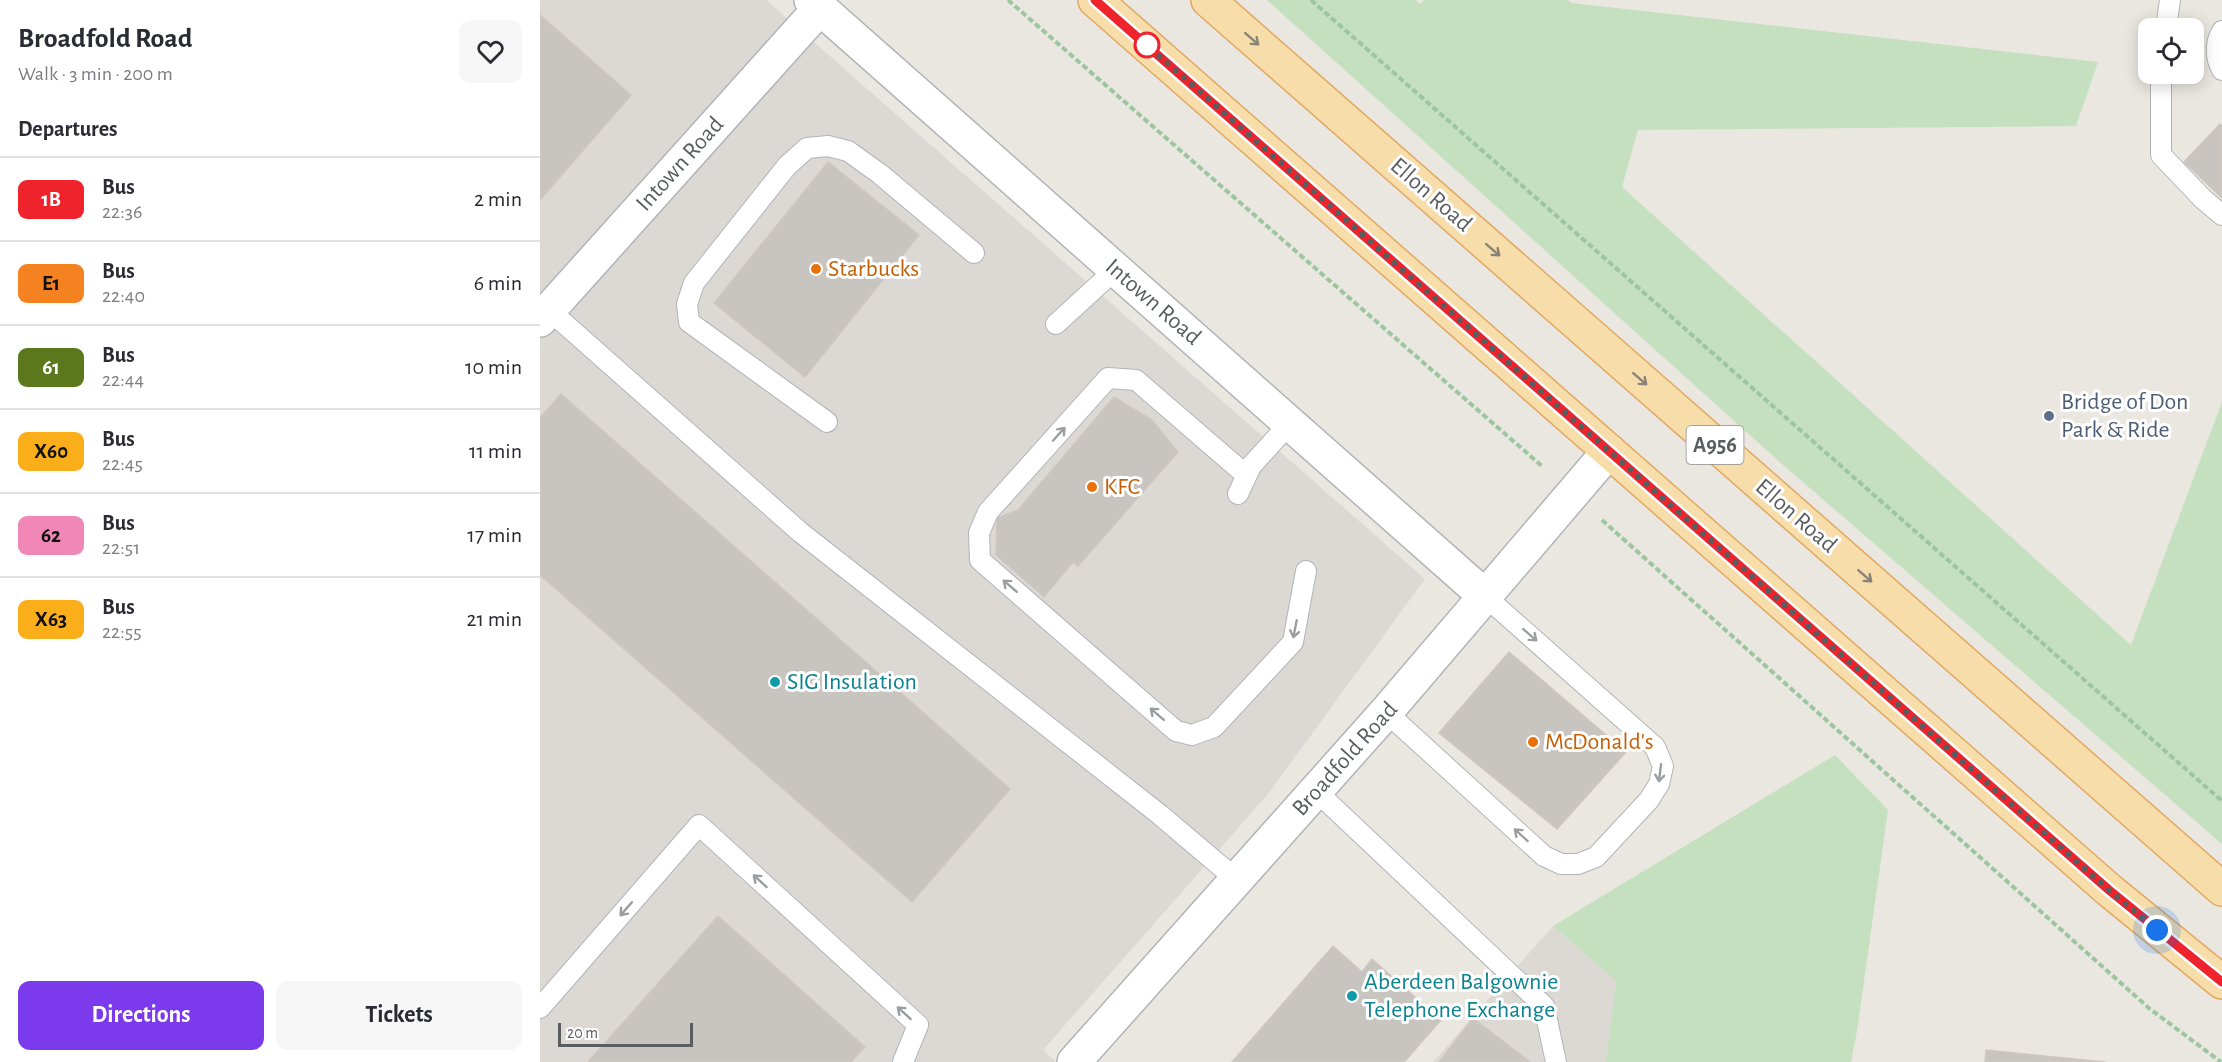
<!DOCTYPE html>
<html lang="en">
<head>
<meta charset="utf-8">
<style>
  :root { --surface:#fff; --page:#f7f7f7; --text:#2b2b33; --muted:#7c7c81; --line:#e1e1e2; --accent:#7c3aed }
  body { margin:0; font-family:"Alegreya Sans",sans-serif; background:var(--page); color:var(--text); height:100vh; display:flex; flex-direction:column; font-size:22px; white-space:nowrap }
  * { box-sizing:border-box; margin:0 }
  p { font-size:20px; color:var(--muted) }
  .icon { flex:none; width:33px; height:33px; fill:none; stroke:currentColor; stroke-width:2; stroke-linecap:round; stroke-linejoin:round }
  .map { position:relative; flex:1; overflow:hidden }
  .panel { display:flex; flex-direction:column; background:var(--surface); width:540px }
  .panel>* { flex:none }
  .badge { padding:0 12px; border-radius:9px; font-size:21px; line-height:39px }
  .buttons { position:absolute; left:1598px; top:18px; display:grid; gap:12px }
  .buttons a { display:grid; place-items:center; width:66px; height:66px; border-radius:12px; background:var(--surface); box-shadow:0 3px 15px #0003; font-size:30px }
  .scale { position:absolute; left:18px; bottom:15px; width:135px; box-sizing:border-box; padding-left:6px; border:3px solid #595d60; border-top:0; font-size:16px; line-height:21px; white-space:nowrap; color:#595d60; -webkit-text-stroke:4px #fff; paint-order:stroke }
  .you { position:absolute; width:30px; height:30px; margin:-15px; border:4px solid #fff; border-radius:50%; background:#1a73e8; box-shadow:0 0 0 9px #1a73e833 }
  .map>.badge { position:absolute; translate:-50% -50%; box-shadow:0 0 0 3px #fff }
  h2 { padding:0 18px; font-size:22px; line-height:54px }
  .round { display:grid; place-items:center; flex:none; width:63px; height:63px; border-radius:12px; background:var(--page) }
  .summary { display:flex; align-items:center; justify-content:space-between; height:102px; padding:0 18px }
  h1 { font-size:28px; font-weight:700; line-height:45px }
  .primary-button { display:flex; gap:12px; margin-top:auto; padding:12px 18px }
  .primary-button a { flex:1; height:69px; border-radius:12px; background:var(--accent); color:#fff; font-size:24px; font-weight:700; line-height:69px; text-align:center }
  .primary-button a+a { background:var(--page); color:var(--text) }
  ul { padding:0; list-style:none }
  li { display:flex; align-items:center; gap:18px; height:84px; padding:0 18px; border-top:2px solid var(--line) }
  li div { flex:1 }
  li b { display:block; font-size:22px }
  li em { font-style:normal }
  li .badge { min-width:66px; font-weight:700; text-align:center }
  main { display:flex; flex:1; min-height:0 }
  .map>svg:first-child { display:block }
  .industrial { fill:#dcd9d5 }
  .green { fill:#c4e0bf }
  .building { fill:#c8c4c0; stroke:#cec7bf; stroke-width:1.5 }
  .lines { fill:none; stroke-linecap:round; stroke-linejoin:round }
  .service-casing { stroke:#b1b4b7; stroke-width:22 }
  .minor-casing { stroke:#b1b4b7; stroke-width:36 }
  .tertiary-casing { stroke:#b1b4b7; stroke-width:36 }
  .primary-casing { stroke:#e2a862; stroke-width:36 }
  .path { stroke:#9cc5a0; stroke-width:4; stroke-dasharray:6 3; stroke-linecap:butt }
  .service { stroke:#fff; stroke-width:20 }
  .minor { stroke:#fff; stroke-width:33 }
  .tertiary { stroke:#fff; stroke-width:33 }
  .primary { stroke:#f6ddaa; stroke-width:33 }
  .oneway { stroke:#888376 }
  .oneway2 { stroke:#9b9ea0 }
  .line-casing { stroke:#fff; stroke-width:14 }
  .line { stroke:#ee232c; stroke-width:9 }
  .walk { stroke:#595d60; stroke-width:6; stroke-dasharray:0 10.8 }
  .stop-dot { fill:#fff; stroke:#ee232c; stroke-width:3 }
  .food-dot { fill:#e8710a; stroke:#fff; stroke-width:2 }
  .service-dot { fill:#5c6f8a; stroke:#fff; stroke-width:2 }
  .culture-dot { fill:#0f9aa8; stroke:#fff; stroke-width:2 }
  .labels { text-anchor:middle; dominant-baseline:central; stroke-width:6; stroke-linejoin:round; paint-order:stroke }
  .shield { fill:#fff; stroke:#8b8e90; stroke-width:1.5 }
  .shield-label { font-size:22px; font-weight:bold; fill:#595d60 }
  .street-label { font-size:24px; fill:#595d60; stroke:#fff }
  .food-label { font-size:24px; fill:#c56008; stroke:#fff; text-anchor:start }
  .service-label { font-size:24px; fill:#4e5e75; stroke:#fff; text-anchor:start }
  .culture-label { font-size:24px; fill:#0d838f; stroke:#fff; text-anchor:start }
</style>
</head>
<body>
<main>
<section class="panel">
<div class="summary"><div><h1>Broadfold Road</h1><p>Walk · 3 min · 200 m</p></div><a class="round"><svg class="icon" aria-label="heart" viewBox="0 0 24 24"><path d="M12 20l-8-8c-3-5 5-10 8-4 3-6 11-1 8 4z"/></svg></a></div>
<h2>Departures</h2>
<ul>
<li><span class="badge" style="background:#ee232c;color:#fff">1B</span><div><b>Bus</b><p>22:36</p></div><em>2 min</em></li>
<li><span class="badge" style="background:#f58220;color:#111">E1</span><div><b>Bus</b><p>22:40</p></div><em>6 min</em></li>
<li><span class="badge" style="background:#5b791c;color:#fff">61</span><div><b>Bus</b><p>22:44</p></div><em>10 min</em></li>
<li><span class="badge" style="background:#faae19;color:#111">X60</span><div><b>Bus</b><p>22:45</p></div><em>11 min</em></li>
<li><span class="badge" style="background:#f187b7;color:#111">62</span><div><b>Bus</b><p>22:51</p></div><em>17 min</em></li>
<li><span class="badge" style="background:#faae19;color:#111">X63</span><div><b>Bus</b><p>22:55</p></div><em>21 min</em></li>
</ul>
<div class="primary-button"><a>Directions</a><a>Tickets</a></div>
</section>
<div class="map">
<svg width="1682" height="1062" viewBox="0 0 1682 1062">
  <rect width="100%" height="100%" fill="#eae7e0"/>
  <path class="industrial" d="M0,0H226L885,579L728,794L503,1050L516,1062H0Z
    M1013,926L1076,981L1066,1062H893Z"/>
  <path class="green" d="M727,0H876L880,4L884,0H1027L1032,3L1558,62L1536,126L1098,130L1082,187L1591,645L1682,402V844L1242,464Z
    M1295,755L1348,810L1317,1031L1311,1062H1066L1076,981L1013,926Z"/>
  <path class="building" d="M0,15L91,95L0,200Z
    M1680,124L1682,126V198L1644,162Z
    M288,162L379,235L265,377L174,303Z
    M21,394L470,789L372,902L0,575V418Z
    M574,397L612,420L638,452L538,566L533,562L504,597L456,555L457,518L478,510Z
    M969,652L1086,752L1017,829L899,733Z
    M178,916L325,1047L311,1062H48Z
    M793,946L822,972L832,959L901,1020L864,1062H692Z
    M933,1018L990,1062H899Z
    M1446,1050L1504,1056V1062H1445Z
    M1504,1056L1566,1062H1504Z"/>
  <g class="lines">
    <g class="service-casing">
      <path id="service" d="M1626,28L1630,0
        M1682,31C1675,43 1675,57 1682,70
        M1621,74V155L1663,199L1682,215
        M9,310L260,532L619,814L697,880
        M516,324L576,269
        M287,422L149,322L147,304L154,283L247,166L267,148L288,146L308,151L340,174L434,253
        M706,475L596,380L568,378L448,512L439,533L440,560L636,731L652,735L674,727L753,642L766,571
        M698,494L711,466L750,423
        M846,712L1004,856L1021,864H1038L1056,857L1109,800L1119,784L1123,766L1115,747L946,597
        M776,791L1004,1006L1016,1062
        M0,1008L159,825L378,1025L363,1062"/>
    </g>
    <g class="minor-casing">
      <path id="minor" d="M271,0L946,597
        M0,320L280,8"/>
    </g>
    <g class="tertiary-casing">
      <path id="tertiary" d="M534,1062L846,712L1069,451"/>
    </g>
    <g class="primary-casing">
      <path id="primary" d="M555,0L1569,890L1682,982
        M668,0L1682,889"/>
    </g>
    <path class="path" d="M468,0L1003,467
      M771,0L1682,801
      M1062,520L1610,1009L1681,1062"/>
    <use href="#service" class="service"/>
    <use href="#minor" class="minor"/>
    <use href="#tertiary" class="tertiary"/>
    <use href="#primary" class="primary"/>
  </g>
  <defs><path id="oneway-shaft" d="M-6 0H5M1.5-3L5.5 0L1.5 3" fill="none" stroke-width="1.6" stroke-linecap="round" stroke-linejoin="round" transform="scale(1.5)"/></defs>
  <g class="oneway">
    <use href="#oneway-shaft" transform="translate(712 39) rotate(41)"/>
    <use href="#oneway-shaft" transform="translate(953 250) rotate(41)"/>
    <use href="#oneway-shaft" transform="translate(1100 379) rotate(41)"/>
    <use href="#oneway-shaft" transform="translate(1325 576) rotate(41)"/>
  </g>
  <g class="oneway2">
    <use href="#oneway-shaft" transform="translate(519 434) rotate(-48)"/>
    <use href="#oneway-shaft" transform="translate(470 586) rotate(-139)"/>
    <use href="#oneway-shaft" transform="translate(755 629) rotate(101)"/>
    <use href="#oneway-shaft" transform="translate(990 635) rotate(41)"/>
    <use href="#oneway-shaft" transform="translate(617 714) rotate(-139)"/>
    <use href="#oneway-shaft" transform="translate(1120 773) rotate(97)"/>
    <use href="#oneway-shaft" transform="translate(981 835) rotate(-138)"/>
    <use href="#oneway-shaft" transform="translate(220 881) rotate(-138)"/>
    <use href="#oneway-shaft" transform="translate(86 909) rotate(131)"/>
    <use href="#oneway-shaft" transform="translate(364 1013) rotate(-138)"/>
  </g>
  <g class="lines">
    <g class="line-casing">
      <path id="line" d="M555,0L1569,890L1682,982"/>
    </g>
    <use href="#line" class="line"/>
    <path class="walk" d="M607,45L601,40L1569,890L1617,930"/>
  </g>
  <circle class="stop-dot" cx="607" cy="45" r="12"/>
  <g class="food-dot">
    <circle cx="276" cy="269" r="6"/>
    <circle cx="552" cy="487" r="6"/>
    <circle cx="993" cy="742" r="6"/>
  </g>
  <circle class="service-dot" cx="1509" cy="416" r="6"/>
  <g class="culture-dot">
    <circle cx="235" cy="682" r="6"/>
    <circle cx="812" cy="996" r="6"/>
  </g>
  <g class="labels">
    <rect class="shield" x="1146.5" y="426" width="57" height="38" rx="4.5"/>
    <g class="shield-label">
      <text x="1175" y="445">A956</text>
    </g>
    <g class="street-label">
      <text transform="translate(140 164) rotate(-48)">Intown Road</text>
      <text transform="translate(891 195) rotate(41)">Ellon Road</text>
      <text transform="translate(613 302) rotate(41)">Intown Road</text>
      <text transform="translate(1256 516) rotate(41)">Ellon Road</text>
      <text transform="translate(805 759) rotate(-48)">Broadfold Road</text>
    </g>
    <g class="food-label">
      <text x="288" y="269">Starbucks</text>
      <text x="564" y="487">KFC</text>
      <text x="1005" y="742">McDonald's</text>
    </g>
    <g class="service-label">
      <text x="1521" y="402">Bridge of Don<tspan x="1521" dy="28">Park &amp; Ride</tspan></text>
    </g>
    <g class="culture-label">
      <text x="247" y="682">SIG Insulation</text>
      <text x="824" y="982">Aberdeen Balgownie<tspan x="824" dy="28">Telephone Exchange</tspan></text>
    </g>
  </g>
</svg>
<div class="buttons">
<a><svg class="icon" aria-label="locate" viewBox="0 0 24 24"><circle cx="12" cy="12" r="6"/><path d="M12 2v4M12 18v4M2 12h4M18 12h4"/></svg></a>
</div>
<div class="scale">20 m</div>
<div class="you" style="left:1617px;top:930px"></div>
</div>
</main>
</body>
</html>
